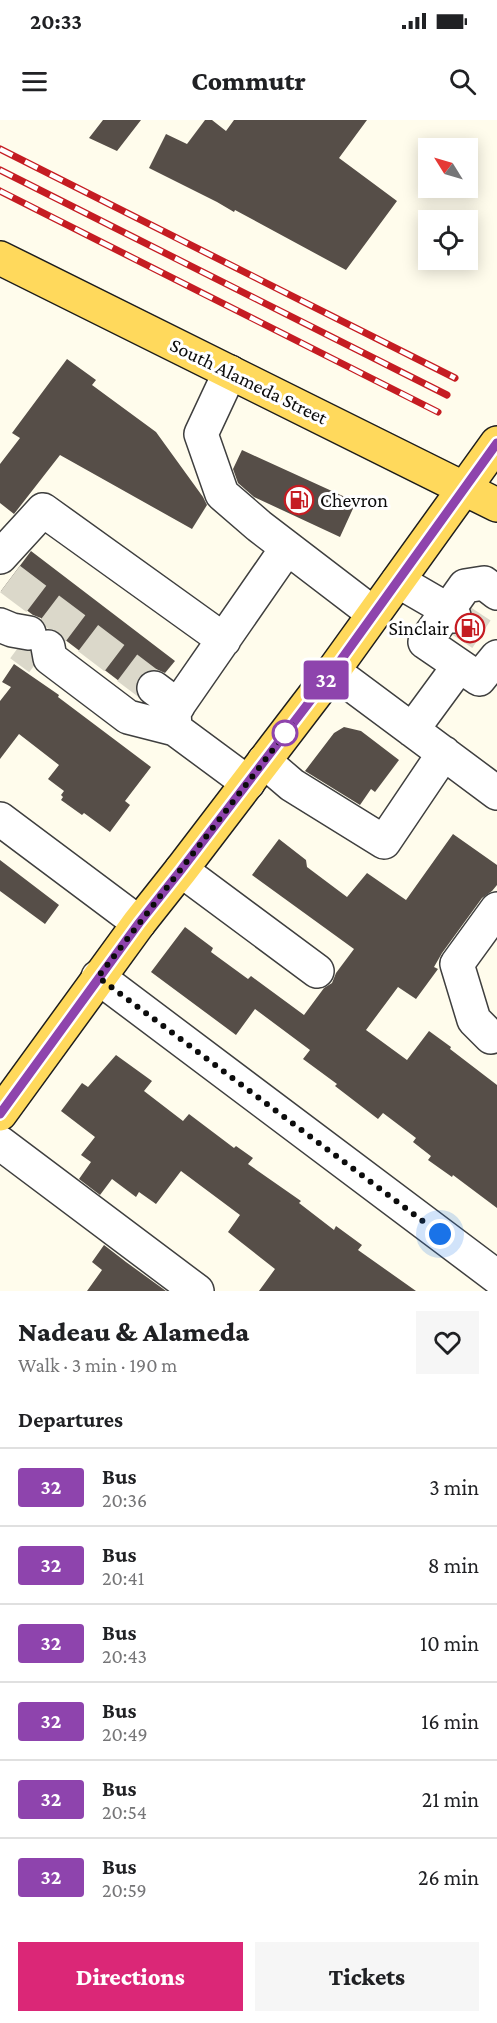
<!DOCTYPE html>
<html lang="en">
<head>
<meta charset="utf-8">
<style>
  :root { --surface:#fff; --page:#f6f6f6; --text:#202124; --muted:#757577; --line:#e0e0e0; --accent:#db2777 }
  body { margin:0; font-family:"Crimson Pro",serif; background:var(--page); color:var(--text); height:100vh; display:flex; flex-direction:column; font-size:22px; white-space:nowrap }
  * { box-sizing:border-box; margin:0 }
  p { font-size:20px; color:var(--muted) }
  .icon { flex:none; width:33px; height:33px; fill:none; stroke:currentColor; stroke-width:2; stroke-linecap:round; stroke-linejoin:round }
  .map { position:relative; height:1171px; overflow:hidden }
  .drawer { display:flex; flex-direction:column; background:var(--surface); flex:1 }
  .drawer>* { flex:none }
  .badge { padding:0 12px; border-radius:4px; font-size:21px; line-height:39px }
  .needle { width:39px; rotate:307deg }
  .tools { position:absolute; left:418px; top:18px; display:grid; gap:12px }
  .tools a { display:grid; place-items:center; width:60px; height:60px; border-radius:0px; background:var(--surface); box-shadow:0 3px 15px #0003; font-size:30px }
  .you { position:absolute; width:30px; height:30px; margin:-15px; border:4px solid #fff; border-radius:50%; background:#1a73e8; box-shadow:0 0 0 9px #1a73e833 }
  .map>.badge { position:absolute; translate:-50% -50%; box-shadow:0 0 0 3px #fff }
  h2 { padding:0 18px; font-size:22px; line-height:54px }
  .round { display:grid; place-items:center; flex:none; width:63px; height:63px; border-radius:0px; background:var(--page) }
  .head { display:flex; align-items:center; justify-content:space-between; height:102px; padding:0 18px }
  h1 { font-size:28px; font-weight:800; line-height:45px }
  .primary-button { display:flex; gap:12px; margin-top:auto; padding:12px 18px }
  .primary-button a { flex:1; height:69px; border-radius:0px; background:var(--accent); color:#fff; font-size:24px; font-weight:800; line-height:69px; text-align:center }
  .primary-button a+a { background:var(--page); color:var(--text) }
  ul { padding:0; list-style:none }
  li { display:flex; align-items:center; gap:18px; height:78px; padding:0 18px; border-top:2px solid var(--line) }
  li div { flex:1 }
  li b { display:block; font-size:22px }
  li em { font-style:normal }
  li .badge { min-width:66px; font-weight:700; text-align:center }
  .status { display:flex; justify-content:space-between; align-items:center; height:42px; padding:0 30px; background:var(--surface); direction:ltr }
  .status svg { height:16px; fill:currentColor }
  header { display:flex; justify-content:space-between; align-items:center; height:78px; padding:0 18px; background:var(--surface); font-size:27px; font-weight:800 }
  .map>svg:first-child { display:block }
  .building { fill:#564e48 }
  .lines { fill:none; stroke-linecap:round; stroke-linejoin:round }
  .minor-tunnel { stroke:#dbd8ca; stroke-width:33; stroke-dasharray:33 16; stroke-linecap:butt }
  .minor-casing { stroke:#3f3f3f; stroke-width:36 }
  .major-casing { stroke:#1d1d1d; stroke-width:36 }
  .minor { stroke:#fff; stroke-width:33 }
  .major { stroke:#ffd95c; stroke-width:33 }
  .rail-casing { stroke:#c51c22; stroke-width:7 }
  .rail { stroke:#fff; stroke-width:4.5; stroke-dasharray:14; stroke-linecap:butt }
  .line-casing { stroke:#fff; stroke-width:14 }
  .line { stroke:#8e44ad; stroke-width:9 }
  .walk { stroke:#0c0c0c; stroke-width:6; stroke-dasharray:0 10.8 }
  .stop-dot { fill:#fff; stroke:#8e44ad; stroke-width:3 }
  .labels { text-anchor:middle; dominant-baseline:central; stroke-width:6; stroke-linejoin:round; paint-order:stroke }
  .street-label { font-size:20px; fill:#0c0c0c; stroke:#fff }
  .poi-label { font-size:20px; fill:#0c0c0c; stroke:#fff; text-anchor:start }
</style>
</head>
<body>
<div class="status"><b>20:33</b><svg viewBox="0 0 49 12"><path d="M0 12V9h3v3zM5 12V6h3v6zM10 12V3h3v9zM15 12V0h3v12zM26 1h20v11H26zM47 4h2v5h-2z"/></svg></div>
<header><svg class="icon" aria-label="menu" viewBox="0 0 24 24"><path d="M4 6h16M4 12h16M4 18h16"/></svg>Commutr<svg class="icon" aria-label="search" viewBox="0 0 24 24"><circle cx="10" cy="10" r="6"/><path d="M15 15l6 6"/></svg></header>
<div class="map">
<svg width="497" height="1171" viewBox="0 0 497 1171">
  <rect width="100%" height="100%" fill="#fffcec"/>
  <path class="building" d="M103,0H141L117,31L89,18Z
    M205,0H212L226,11L234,0H367L339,38L397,81L346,150L235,90L234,92L217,82L149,48L166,14L187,24Z
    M67,239L96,260L92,265L156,312L203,377L207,385L192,409L60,335L14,394L0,383V344L20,318L12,313Z
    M242,330L356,382L340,417L254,377L238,363L233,349Z
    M31,431L175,541L165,553L156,549L146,551L139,557L136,565V574L64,519L62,514L51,509L41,498L33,495L1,471Z
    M14,544L59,575L58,577L151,647L125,681L130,685L110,712L84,693L82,695L61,680L63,677L61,675L64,671L48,659L59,645L19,614L0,639V581L11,567L2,562Z
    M344,607L361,611L399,640L375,672L371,669L360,685L305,651L334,613Z
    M453,714L497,745V765L492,771L482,778L442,833L434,847L438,849L416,879L398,867L366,910L407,940L429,911L451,927L450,929L497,965V1088L453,1055L452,1057L428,1040L431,1036L413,1022L416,1018L383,993L378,999L335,966L337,964L303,939L310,930L255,889L236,915L151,852L185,807L213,828L211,832L248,859L251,856L304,895L324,868L332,863L336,853L354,829L252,755L279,719L306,740L307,747L347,777L367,753L406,780Z
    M0,740L59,785L45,804L0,771Z
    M116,935L152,961L144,971L183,1001L189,994L234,1028L236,1026L253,1038L248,1044L301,1081L299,1083L334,1110L336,1106L362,1125L358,1130L416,1171H259L275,1149L228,1112L240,1095L181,1051L156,1084L139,1072L136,1077L112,1059L100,1075L79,1059L91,1042L81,1035L95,1017L61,991L82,963L88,967Z
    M104,1125L126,1142L166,1171H87L102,1150L92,1142Z"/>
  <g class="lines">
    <path class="minor-tunnel" d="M10,459L154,568
      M454,496L487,518
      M20,525L39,539"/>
    <g class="minor-casing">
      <path id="minor" d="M230,252L201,314L222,374L259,406L374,494
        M0,437L43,390L224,520
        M398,461L448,490L465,466L484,463L497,473
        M454,496L448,490L425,522L479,559L497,537
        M0,505L12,510L29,513
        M48,527L50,538L128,597L175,609
        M333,551L497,673
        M154,568L178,586
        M412,610L459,546
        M264,641L292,665L384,722L444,633
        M248,663L175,609L174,591L287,428
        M0,699L139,803
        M181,750L317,851
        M98,857L497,1157
        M491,917L474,900L457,844L497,789
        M0,1023L197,1171"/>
    </g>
    <g class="major-casing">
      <path id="major" d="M0,138L497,385
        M0,994L139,803L181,750L333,551L497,323"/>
    </g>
    <use href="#minor" class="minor"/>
    <use href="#major" class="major"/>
    <g class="rail-casing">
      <path id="rail" d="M0,29L455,258
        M0,50L447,275
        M0,71L438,292"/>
    </g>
    <use href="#rail" class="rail"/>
  </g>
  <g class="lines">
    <g class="line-casing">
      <path id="line" d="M0,994L139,803L181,750L333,551L497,323"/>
    </g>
    <use href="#line" class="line"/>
    <path class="walk" d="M285,613L292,605L98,857L440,1114"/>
  </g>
  <defs>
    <g id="fuel-ring" transform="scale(1.5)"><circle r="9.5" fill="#fff" stroke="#c51c22" stroke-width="1.5"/><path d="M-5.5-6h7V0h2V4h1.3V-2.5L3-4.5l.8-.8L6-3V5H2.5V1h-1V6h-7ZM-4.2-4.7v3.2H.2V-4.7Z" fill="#c51c22"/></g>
  </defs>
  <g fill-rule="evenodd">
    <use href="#fuel-ring" x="299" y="380"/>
    <use href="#fuel-ring" x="470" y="508"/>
  </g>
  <circle class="stop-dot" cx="285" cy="613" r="12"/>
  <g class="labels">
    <g class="street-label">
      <text transform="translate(249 261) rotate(26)">South Alameda Street</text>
    </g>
    <g class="poi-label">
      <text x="320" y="380">Chevron</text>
      <text x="449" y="508" text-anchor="end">Sinclair</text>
    </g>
  </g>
</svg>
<div class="tools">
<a><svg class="needle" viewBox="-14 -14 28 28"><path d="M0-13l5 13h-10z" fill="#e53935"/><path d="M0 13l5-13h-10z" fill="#757577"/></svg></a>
<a><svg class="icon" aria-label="locate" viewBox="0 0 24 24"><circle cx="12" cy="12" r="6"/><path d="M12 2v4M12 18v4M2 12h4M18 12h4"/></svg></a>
</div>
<div class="you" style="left:440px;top:1114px"></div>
<b class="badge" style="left:326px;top:560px;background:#8e44ad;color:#fff">32</b>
</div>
<section class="drawer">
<div class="head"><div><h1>Nadeau &amp; Alameda</h1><p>Walk · 3 min · 190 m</p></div><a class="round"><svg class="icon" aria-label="heart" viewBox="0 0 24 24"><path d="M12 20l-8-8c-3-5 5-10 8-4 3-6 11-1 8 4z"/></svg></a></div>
<h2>Departures</h2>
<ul>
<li><span class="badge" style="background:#8e44ad;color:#fff">32</span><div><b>Bus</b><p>20:36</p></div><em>3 min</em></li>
<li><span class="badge" style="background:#8e44ad;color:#fff">32</span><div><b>Bus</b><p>20:41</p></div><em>8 min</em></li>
<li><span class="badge" style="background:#8e44ad;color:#fff">32</span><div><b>Bus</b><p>20:43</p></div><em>10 min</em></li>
<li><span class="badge" style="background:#8e44ad;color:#fff">32</span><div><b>Bus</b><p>20:49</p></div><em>16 min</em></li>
<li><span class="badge" style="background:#8e44ad;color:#fff">32</span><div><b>Bus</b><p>20:54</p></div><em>21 min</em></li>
<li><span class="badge" style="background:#8e44ad;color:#fff">32</span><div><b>Bus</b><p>20:59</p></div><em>26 min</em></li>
</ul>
<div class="primary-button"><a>Directions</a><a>Tickets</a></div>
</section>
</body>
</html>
